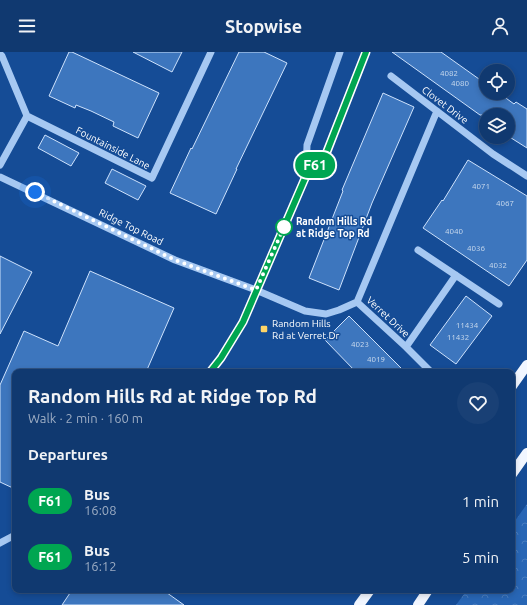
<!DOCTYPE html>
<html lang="en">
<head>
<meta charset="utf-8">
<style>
  :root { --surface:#103970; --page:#194075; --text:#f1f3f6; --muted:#9cacc3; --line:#305383 }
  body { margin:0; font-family:Ubuntu,sans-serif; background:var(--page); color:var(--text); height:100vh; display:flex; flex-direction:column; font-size:15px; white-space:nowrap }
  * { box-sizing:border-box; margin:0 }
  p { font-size:13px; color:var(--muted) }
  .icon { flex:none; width:22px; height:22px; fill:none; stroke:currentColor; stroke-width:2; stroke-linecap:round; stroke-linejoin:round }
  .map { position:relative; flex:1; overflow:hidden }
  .details { position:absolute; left:12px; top:317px; width:503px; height:224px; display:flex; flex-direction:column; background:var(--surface); border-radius:8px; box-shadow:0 2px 6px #0003,0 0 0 1px var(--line) }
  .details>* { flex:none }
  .badge { padding:0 8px; border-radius:13px; font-size:14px; line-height:26px }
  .controls { position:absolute; left:479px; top:12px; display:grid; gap:8px }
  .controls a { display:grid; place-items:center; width:36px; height:36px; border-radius:50%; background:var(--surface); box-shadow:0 2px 6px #0003,0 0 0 1px var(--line); font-size:20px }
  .you { position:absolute; width:20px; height:20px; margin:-10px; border:3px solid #fff; border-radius:50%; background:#1a73e8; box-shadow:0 0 0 6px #1a73e833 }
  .map>.badge { position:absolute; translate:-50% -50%; box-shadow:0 0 0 2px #fff }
  h2 { padding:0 16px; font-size:15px; line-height:36px }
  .round { display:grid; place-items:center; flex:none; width:42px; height:42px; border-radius:21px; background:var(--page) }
  .head { display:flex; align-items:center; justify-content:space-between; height:68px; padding:0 16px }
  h1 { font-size:19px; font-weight:700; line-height:30px }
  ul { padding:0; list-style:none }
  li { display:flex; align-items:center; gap:12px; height:56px; padding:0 16px }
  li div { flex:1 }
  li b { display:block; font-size:15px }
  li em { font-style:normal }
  li .badge { min-width:44px; font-weight:700; text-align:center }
  header { display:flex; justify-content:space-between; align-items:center; height:52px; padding:0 16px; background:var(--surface); font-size:18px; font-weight:700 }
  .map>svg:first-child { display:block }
  .forest { fill:url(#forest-crowns) }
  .building { fill:#3d76be; stroke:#cee2fc }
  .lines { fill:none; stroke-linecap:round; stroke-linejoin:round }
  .minor { stroke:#a6c8f2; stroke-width:7 }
  .major { stroke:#f1f6ff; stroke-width:10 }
  .line-casing { stroke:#fff; stroke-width:9 }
  .line { stroke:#00a651; stroke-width:6 }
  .walk { stroke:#fff; stroke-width:4; stroke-dasharray:0 7.2 }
  .stop-dot { fill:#fff; stroke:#00a651; stroke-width:2 }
  .poi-dot { fill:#ffd567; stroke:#154c96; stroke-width:1.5 }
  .labels { text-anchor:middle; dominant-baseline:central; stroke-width:3; stroke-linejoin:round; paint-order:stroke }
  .number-label { font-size:8px; fill:#ceddef }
  .street-label { font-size:10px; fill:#fff; stroke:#154c96 }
  .stop-label { font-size:10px; font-weight:bold; fill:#fff; stroke:#154c96; text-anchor:start }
  .poi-label { font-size:10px; fill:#fff; stroke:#154c96; text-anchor:start }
</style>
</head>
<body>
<header><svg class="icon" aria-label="menu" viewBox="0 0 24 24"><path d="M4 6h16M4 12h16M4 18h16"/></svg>Stopwise<svg class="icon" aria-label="person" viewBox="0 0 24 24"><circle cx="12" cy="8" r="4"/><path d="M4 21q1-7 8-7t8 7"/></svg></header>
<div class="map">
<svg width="527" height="553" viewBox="0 0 527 553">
  <defs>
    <pattern id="forest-crowns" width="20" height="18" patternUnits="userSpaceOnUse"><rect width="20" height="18" fill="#2866b5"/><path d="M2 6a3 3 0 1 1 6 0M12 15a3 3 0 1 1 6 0" fill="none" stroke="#487dc0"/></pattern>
  </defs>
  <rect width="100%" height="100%" fill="#154c96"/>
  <path class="forest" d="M527,452V553H456L467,538H512V473Z"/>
  <path class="building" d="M69,0H72L159,41L138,86L113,74L114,70L91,59L76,53L75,56L49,44Z
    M133,0H182L172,20Z
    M239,0H264L287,11L236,117H237L216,162L170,141L191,96L192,97Z
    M392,0H441L486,32V41H499L514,52L516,50L527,57V96L508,84V63H480Z
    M383,41L414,55L372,151L339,238L309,226L343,139L342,138Z
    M45,83L79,101L71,114L38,96Z
    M468,108L527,144V208L509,234L423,176L442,148L443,149Z
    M112,117L146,134L138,148L105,131Z
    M0,204L32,220L0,282Z
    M90,219L174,256L146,320H15V437L0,430V333L24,279L58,294Z
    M466,244L492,264L456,312L430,293Z
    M349,264L405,320H356L325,288Z
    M72,538H163L184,553H62Z"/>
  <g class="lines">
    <path class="minor" d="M0,2L2,4L27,64L152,126L211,0
      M391,24L493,102L527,124
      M0,113L27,64
      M306,124L307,93L340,0
      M0,125L175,208L256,238L305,259L326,262L339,258L357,250
      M418,198L499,252
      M357,250L437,59
      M357,250L406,295L431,320
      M406,295L456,223
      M210,320L221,306L243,270L306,124L326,102L366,0
      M0,491L15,483"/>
    <path class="major" d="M512,334L527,313
      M512,422L527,401
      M359,553L370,538
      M418,553L428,538"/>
  </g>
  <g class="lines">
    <g class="line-casing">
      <path id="line" d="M210,320L221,306L243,270L306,124L326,102L366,0"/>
    </g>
    <use href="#line" class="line"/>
    <path class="walk" d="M35,140L175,208L256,238L284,175"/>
  </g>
  <circle class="stop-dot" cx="284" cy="175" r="8"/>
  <rect class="poi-dot" x="260" y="273" width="8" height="8" rx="2"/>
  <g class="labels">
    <g class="number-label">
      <text x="449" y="21">4082</text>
      <text x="460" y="31">4080</text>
      <text x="481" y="134">4071</text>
      <text x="505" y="151">4067</text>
      <text x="454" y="179">4040</text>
      <text x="476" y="196">4036</text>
      <text x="498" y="213">4032</text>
      <text x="467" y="273">11434</text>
      <text x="458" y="285">11432</text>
      <text x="360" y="292">4023</text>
      <text x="376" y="307">4019</text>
    </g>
    <g class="street-label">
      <text transform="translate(445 53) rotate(37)">Clovet Drive</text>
      <text transform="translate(113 96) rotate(27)">Fountainside Lane</text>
      <text transform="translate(131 175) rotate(26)">Ridge Top Road</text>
      <text transform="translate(388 265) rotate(43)">Verret Drive</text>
    </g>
    <g class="stop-label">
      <text x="296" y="169">Random Hills Rd<tspan x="296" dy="12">at Ridge Top Rd</tspan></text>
    </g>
    <g class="poi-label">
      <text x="272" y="271">Random Hills<tspan x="272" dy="12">Rd at Verret Dr</tspan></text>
    </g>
  </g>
</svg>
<div class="controls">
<a><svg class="icon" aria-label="locate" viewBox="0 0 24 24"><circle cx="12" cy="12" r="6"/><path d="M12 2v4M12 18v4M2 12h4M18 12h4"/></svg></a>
<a><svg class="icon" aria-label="layers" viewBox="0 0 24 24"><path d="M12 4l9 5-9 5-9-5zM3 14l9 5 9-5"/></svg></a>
</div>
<div class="you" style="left:35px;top:140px"></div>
<b class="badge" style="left:315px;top:113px;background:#00a651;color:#fff">F61</b>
<section class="details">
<div class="head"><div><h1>Random Hills Rd at Ridge Top Rd</h1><p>Walk · 2 min · 160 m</p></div><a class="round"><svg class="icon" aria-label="heart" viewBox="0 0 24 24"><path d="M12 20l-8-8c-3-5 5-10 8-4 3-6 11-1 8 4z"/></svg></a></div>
<h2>Departures</h2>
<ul>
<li><span class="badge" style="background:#00a651;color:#fff">F61</span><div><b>Bus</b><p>16:08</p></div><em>1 min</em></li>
<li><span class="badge" style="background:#00a651;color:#fff">F61</span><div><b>Bus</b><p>16:12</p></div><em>5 min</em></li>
</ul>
</section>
</div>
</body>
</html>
